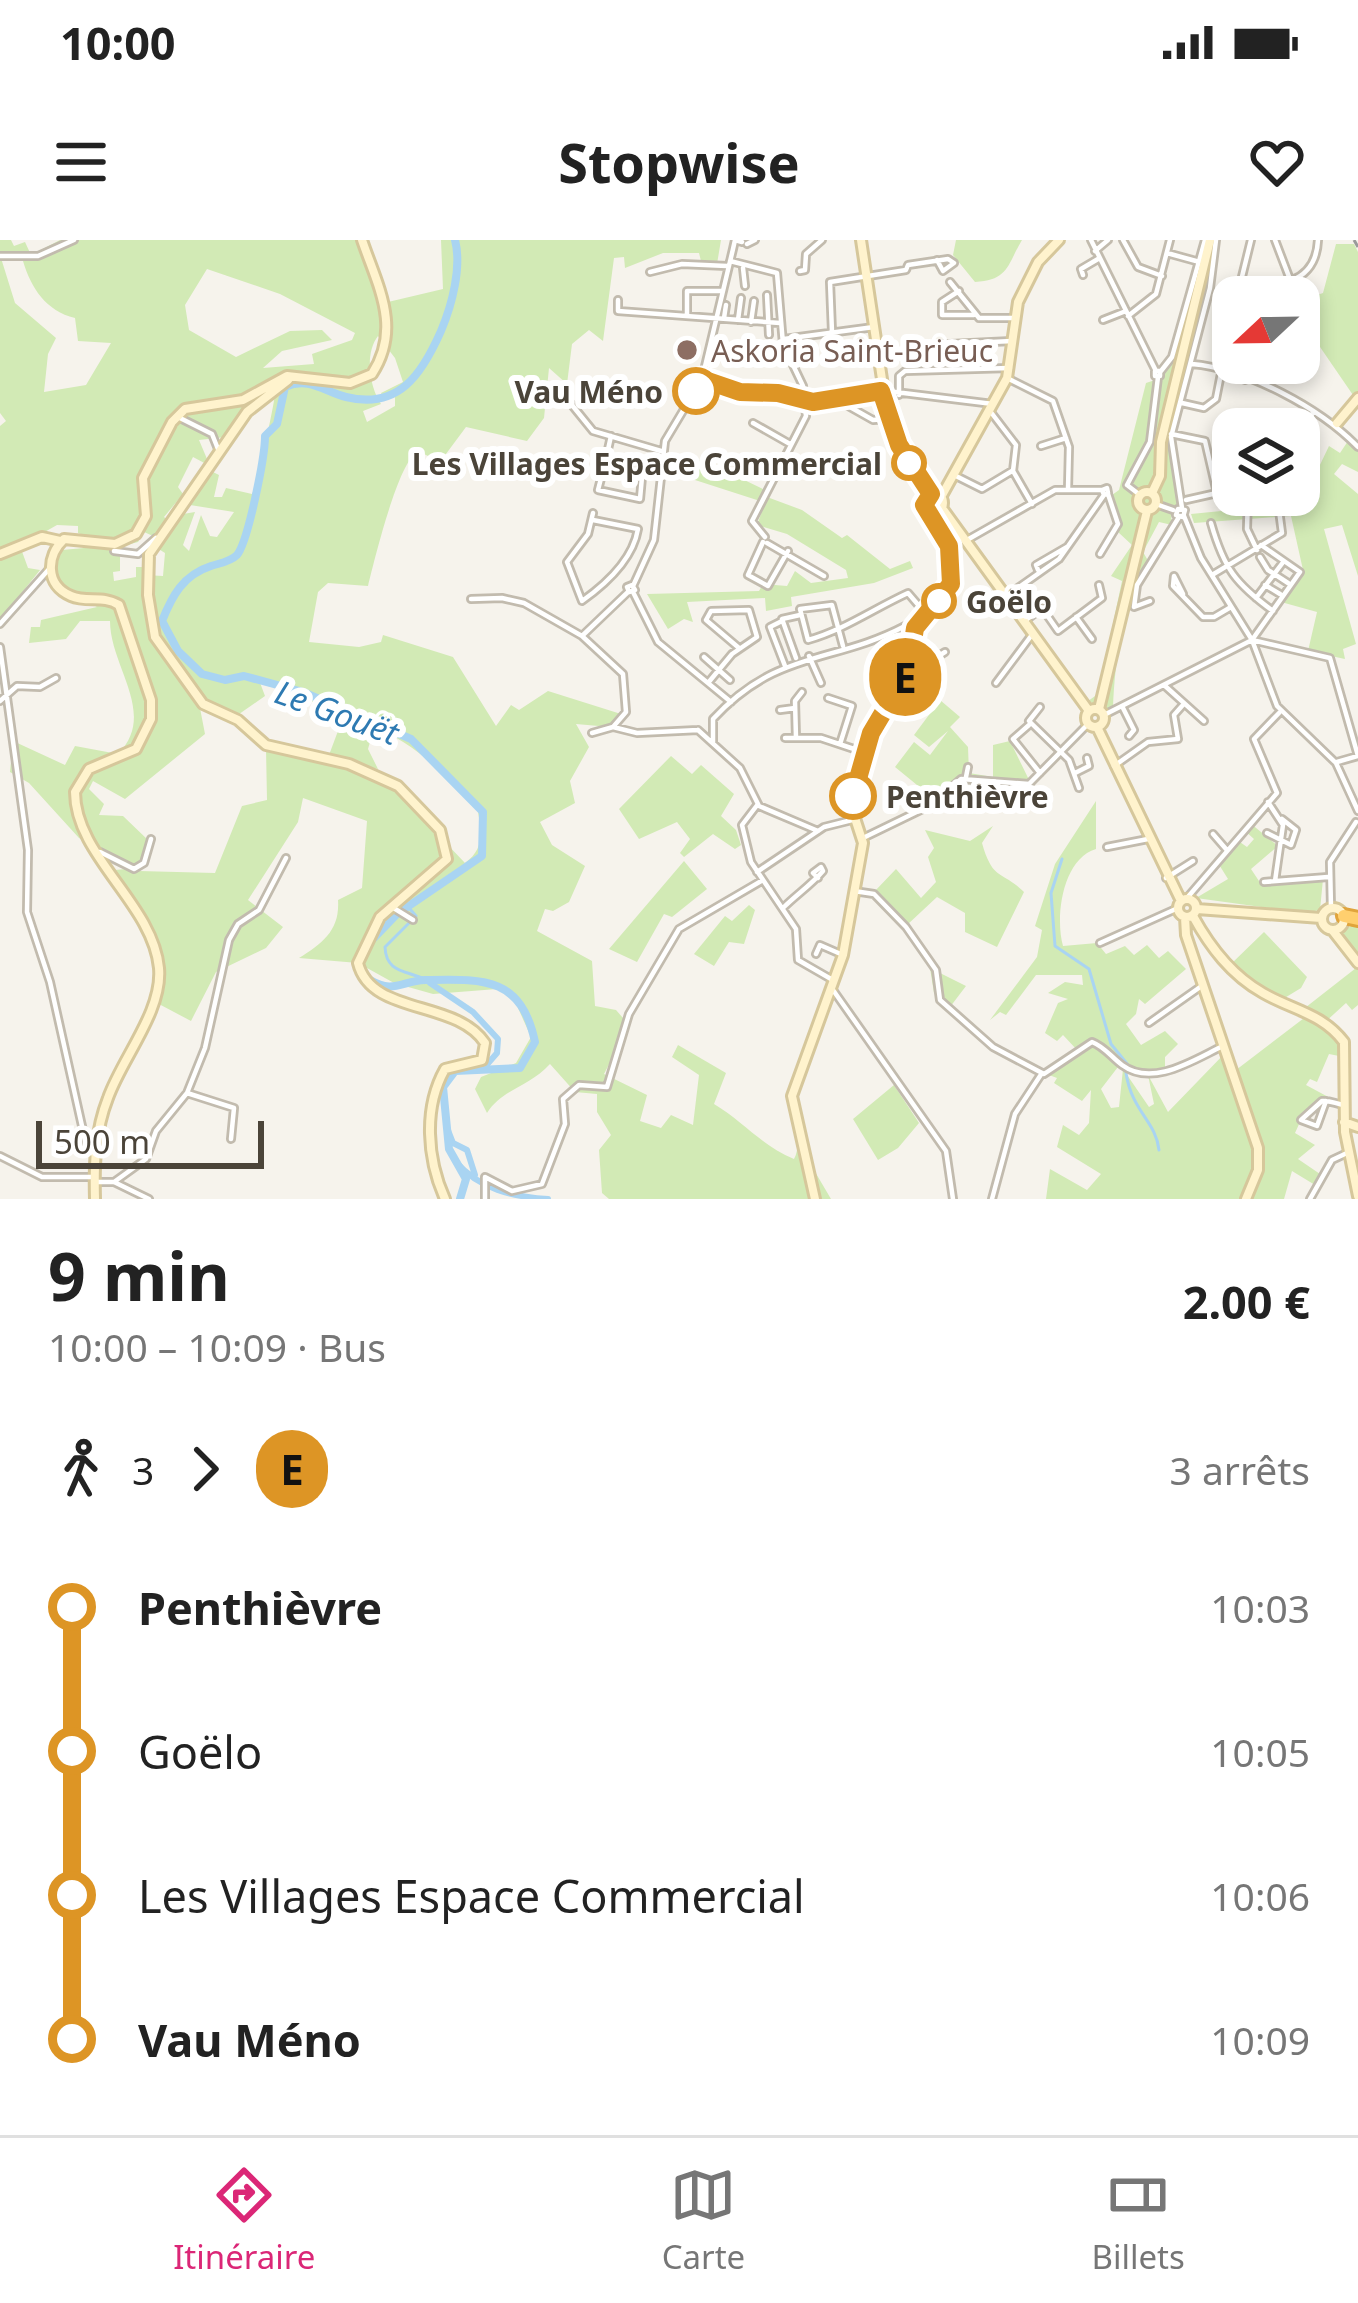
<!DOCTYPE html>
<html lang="fr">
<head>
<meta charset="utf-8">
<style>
  :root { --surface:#fff; --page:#f2f2f2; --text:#222; --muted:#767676; --line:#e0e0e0; --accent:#db2777 }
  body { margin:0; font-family:"Noto Sans",sans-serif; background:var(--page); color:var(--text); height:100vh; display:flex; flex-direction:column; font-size:45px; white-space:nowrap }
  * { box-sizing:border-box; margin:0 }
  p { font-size:39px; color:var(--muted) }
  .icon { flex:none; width:66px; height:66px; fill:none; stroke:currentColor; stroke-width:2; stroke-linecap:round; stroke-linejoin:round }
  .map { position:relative; height:959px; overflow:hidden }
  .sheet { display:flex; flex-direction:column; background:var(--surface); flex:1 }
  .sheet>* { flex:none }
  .badge { padding:0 24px; border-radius:39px; font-size:42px; line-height:78px }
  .needle { width:78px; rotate:248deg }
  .tools { position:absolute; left:1212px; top:36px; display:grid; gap:24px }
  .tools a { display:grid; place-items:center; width:108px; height:108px; border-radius:24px; background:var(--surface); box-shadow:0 6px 18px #0003; font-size:60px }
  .scale { position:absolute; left:36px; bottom:30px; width:228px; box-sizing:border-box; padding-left:12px; border:6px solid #4b4439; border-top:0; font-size:33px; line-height:42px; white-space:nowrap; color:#4b4439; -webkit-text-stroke:9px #fff; paint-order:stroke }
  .map>.badge { position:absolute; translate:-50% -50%; box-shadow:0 0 0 6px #fff }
  .legs { display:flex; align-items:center; gap:18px; height:132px; padding:0 48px; font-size:39px }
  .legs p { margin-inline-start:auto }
  .headline { display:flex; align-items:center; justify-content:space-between; height:204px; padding:0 48px }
  h1 { font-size:66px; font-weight:700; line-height:90px }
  ul { padding:0 48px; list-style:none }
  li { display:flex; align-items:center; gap:42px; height:144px; font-size:45px }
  li i { display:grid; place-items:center; width:18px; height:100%; margin:0 15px; background:currentColor }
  li i::after { content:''; width:30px; height:30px; margin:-15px; border:9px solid; border-radius:50%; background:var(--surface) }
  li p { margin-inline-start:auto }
  li:first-child i { background:linear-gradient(#0000 50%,currentColor 0) }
  li:last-child i { background:linear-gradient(currentColor 50%,#0000 0) }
  .status { display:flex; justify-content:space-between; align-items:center; height:84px; padding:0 60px; background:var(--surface); direction:ltr }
  .status svg { height:33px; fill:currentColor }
  header { display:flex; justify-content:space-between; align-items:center; height:156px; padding:0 48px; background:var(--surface); font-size:54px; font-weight:700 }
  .tab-bar { display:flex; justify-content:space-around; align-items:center; height:168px; border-top:3px solid var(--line); background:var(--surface); font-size:33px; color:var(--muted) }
  .tab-bar a { display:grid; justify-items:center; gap:6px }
  .tab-bar .active { color:var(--accent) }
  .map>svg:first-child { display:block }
  .green { fill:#d2eab5; fill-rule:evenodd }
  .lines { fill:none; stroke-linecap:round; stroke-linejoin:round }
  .stream { stroke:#a9d4f2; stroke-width:3 }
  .canal { stroke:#a9d4f2; stroke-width:6 }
  .river { stroke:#a9d4f2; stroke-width:8 }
  .street-casing { stroke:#c2bbae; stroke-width:10 }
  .secondary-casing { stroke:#d6c79b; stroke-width:14 }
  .highway-casing { stroke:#e0a43c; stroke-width:18 }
  .street { stroke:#fff; stroke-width:4.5 }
  .secondary { stroke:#fff3cd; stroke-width:8 }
  .highway { stroke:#ffcf6e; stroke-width:12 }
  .rail { stroke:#9a9a9a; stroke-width:3; stroke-dasharray:15 15; stroke-linecap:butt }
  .line-1-casing { stroke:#fff; stroke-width:27 }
  .line-1 { stroke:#dd9525; stroke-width:18 }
  .education-dot { fill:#8d6e63; stroke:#fff; stroke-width:4.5 }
  .stop-1-dot { fill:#fff; stroke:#dd9525; stroke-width:6 }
  .labels { text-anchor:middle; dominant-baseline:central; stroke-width:12; stroke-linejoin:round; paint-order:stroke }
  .education-label { font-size:30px; fill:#785e54; stroke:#fff; text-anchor:start }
  .stop-label { font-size:30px; font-weight:bold; fill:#4b4439; stroke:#fff; text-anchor:end }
  .water-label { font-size:33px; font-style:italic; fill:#2e7ab2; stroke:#fff }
</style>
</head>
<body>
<div class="status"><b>10:00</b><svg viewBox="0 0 49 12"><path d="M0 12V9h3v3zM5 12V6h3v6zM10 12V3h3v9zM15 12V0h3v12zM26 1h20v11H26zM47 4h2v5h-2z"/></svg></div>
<header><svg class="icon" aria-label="menu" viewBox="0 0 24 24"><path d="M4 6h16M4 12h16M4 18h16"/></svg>Stopwise<svg class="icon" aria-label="heart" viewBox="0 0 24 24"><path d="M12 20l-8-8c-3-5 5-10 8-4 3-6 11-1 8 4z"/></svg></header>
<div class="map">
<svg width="1358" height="959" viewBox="0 0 1358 959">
  <rect width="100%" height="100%" fill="#f6f3ec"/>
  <path class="green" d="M0,0H11L14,6L25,2L31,15L60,0H366L388,62L443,49L441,0H721L717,24L701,21L699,13H663L625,28L624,17L614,18L603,101L589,90L572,104L567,144L549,128L544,178L527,201L466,187L440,222L418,211C398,222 375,318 368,346L328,343L318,352L309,402L359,407L381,402L383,395L453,417L496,486L511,465L519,470L548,451L621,474L610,487L576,484L589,507L570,541L575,563L540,582L552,605L585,626L569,662L553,671L545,669L537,691L592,721L595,766L616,770L623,778L622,799L604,834L647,855L640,881L661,888L671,875L693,885L699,835L672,817L678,805L726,833L714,864C744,882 762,906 794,919C804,902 789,869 792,845L811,925L831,959H609L602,953L599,910L611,895L597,872V854L575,852L550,824C529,847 502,849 487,873L475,849L481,837L516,823L531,797L514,759L497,749L433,754L394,743L358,723L299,718C323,703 340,690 338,660L362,648L367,581L303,558L298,582L248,660L283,687L266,708L216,732L191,781L157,763L154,703L115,630L126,629L79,598L29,543L10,532L13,501L65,525L75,506L118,514C158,474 110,427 110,381H80L66,399L29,403L31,387H40L41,380L97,367L61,347L53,331L62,310L84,308L86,296L78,293V286L57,285L20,306L28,328L40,330L0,380V186L6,181L0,173ZM1,18L23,21C31,48 46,71 75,78L78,101L111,103L86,145L44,152L48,114L56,98L15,63ZM207,29L280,54L355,93L352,100L312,114L314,124L263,128L282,111L332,100L322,90L290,91L236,117L189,90L185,65ZM378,96L395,118L403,142L381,153L384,160L395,157V166L367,182L363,171L381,164C370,148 364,114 378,96ZM275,154C274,166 257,245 252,254L226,248L222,257H214L219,235L213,232L190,265L234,272L217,297L210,296L201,275L189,311L183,305L195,272L183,274L157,308L165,313L163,336L145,335L143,327H136V337L114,341L113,332L120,331V307L138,302L144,292L153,296L168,280L164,277L183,254L178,247L193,217L210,226L199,200L226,197ZM259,440L344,475L329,515L333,518L378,529L368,509L374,488C412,500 443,535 476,561C480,586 488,606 465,623L384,538L287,509L266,508L267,560L242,566L215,633L139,631L148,600L123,576L99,575L104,564L89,549L93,541L125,559L205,494L199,463L232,479L265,456Z
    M956,0H1022C1007,25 1009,40 975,42L953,15Z
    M1336,4H1354L1358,12V164L1342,185L1335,178L1355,158L1307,88L1299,105V68L1315,66L1314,56L1323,53Z
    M1212,5L1169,196L1180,261L1171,274L1172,285L1159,282L1143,312L1150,324C1122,364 1115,419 1113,467L1107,469L1088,461L1098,454L1122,341L1111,336L1132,305L1118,292L1121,282L1112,255L1119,250L1146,143L1161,138L1171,126L1194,36Z
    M1348,201L1358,211V232L1342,224L1334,234L1358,254V336L1342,285L1324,289L1356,404L1343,409L1345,419L1308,411L1317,372L1281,362L1303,330L1291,276L1194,283L1191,274L1292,264L1291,255H1299V228L1318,229L1329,206L1340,213Z
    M666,215L705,221L765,250L760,261L664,230Z
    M767,257L802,270L842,298L847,295L890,329L910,321L913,328L874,343L791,357L792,366L766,371L765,358L687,362L693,382L684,379L668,389L647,354L759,351L763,344L787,346L795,331L811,343L848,338L846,330L787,294L757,285Z
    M940,460L960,477L950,487L968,507L969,533L993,537V505L1010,501L1032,546L1013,549L967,540L939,563L895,527L914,502L930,515L948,491L929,507L914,495Z
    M671,516L692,534L701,525L734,554L721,576L736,590L741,605L735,609L713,594L684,617L680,613L690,599L677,582L639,599L619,569Z
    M1096,561V609C1062,619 1055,678 1063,706L1097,703L1106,714L1125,706L1134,715L1147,705L1159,718L1168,711L1186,729L1145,764L1139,759L1136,774L1126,784L1141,805L1165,791L1178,804L1165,817V829L1139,830L1121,823L1101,849L1111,868L1119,867L1123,829L1149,867L1154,864L1148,835L1168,872L1228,810L1236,830L1308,775L1301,771L1356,728L1332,699L1351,686L1348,671L1358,674V765L1352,770L1346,763L1323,784L1342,805L1344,817L1329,814L1317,842L1310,839L1306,845L1332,859C1305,860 1304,875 1295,893L1315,905L1298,919L1320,934L1315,945L1292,931L1284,959H1046L1050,929L1087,950L1101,934L1057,907L1063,885L1079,895L1089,883L1091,850L1082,861L1054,843L1057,838L1049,835L1078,811L1063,795L1057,801L1045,793L1058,763L1068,759L1048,753L1065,742L1083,745L1082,735H1036L1006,775L1000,772L990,780L1037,717L1042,690L1035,686L1055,624Z
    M1250,583L1278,606L1251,629L1261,644L1323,639L1320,670L1304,673L1196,658L1228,639L1218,623L1237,600L1247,607L1254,599L1244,590Z
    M993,586L982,603C993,642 1002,630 1024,652L997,707L965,692V673L937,657L907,685L938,732L966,746L947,771L934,753L929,722L908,694L872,655L851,648L874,652L896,629L921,658L936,642L928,617L934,608L925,590L970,601Z
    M684,621L707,649L672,677L664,674L637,722L609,709Z
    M749,665L755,670L744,704L729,702L714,726L694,714L725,676L732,681Z
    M1264,692L1307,737L1301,748L1278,762L1230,725Z
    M894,845L919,883L898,908L878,920L853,879Z"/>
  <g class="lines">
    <path class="stream" d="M1062,619L1051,653L1055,706L1089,729L1111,804L1128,825
      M410,669L416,676L385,707C386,734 408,730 426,740
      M1126,833C1132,872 1156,881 1159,910"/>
    <path class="canal" d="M430,743L473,772L498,799L497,813L484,828
      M446,885L453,903L467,910L475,935
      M456,922C479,949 513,957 548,959"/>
    <path class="river" d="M372,700L397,674L482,616L483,572L411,499L303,452L244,436L225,440L202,434L178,411L162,381C172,356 183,335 211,326C220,323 230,322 237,315C248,302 265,217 265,196L277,184L285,147C309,136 325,152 346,157C399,170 422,134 441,91C452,65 462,27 455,0
      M370,740C393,754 402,741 425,740C483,739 521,736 535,802L520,828L455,831L443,847L449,909L466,939L460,959"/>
    <g class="street-casing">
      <path id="street" d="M1091,0L1156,131
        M1123,0L1138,27L1162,36
        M1275,0L1291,42
        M747,4L755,0
        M1095,11L1108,0
        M1167,13L1196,21
        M0,16H38L74,0
        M730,21L777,33L783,104L803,146L806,176L752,281L765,297
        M743,28L745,46
        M800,31L805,30L806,14L822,0
        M650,32L682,24L727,26
        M1083,35L1081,29L1098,19
        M1241,40C1276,50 1316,44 1318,0
        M950,42L979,78H1013
        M959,51L942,62V75H974
        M767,55L769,95
        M1237,57L1251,0
        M618,60V71L780,83
        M687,75V51H722
        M1128,76L1156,54L1170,0
        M724,78L726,65
        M738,80L741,58
        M1103,80L1126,71
        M751,82L754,61
        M832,92L830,42L906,30L908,25L948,19L954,23L943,31L937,20
        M784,99L874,87
        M930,105L1012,101
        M754,121L787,117
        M1192,124C1248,129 1320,168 1358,207
        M1155,131H1160V136H1155Z
        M1161,131L1172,117L1205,0
        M1007,138L1053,161L1069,207L1068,249
        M702,139L739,152L778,153L813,162L879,150L993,164
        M1245,140L1252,123
        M899,155V136L905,131L1010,128
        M834,158L873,180L888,179
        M569,161L566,146L561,147L559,149L593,191L661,211
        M1182,163L1204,168L1216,159L1233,72
        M990,171L1016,205L1013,231L1032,264
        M178,177L212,194L218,209
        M753,183L790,204
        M1171,194L1205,201L1217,253L1186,260
        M1300,203L1313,172
        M1041,206L1066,198
        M605,223L598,250L640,259L642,237L605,223L611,196
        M954,235L982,249L1012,231
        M1127,245L1150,202L1158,137
        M1127,245L1140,255
        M1107,248L1108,253L1104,255L1102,250Z
        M1248,255L1247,289L1257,310
        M1156,264L1173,270
        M1182,268L1171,197L1210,48L1216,0
        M1178,269L1185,270L1183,277L1176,275Z
        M593,273L588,294L567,322L582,361C606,344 633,319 638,289L593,280
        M1184,276L1201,318L1252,400L1277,466L1336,523L1358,571
        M1211,283C1224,329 1236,344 1273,371
        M967,300L1055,250H1102
        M763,302L748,335L768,346L788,311
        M767,303L824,336
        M114,311L138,314L156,298
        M1100,314L1118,284L1108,254
        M1260,317L1268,330L1288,343
        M1038,330L1036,325L1067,307
        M1212,335L1282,293L1277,255
        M632,345L635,350L629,352L627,347Z
        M1265,345L1280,354
        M633,346L654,300L665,201L702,139L733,9L735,0L742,2
        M633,352L658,402L731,462
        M1183,354L1174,336L1173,346L1203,377H1214L1231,367
        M1008,355L1059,319L1104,255
        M1256,358L1284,321
        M471,359L502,358L524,363L582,396L623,434L626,472L613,487
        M1150,361L1134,367L1137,345L1179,277
        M1076,377L1092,399
        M1026,380L1042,368L1058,391L1102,358L1099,345
        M782,381L770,387L785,426
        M0,384L50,328
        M582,396L628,352
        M1252,400L1330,418L1358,516L1337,522
        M843,406L832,365L800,369L808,400C844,390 873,369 908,353L926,374
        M0,407L28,610L27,672L50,742L86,904L94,915
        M809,416L821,443
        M704,417L730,440
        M796,418L782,379L800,375
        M909,429L915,431L945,412
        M708,443L732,414L757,397L749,370L711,371L706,380L739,408
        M996,443L1031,396
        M1164,445L1204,481
        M828,458L852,466L840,504
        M0,461L17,446L40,447L56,438
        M1122,466L1134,490L1129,496
        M1040,467L1029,481L1069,520L1079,548
        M780,470L795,468
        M1104,475L1252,400L1300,332L1261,305
        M1029,485L1013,499L1040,533
        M613,487L637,493L698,490
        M698,490L740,528L759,566L818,591
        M592,493L613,487
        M785,498H821L857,510
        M796,498L795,461L802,452
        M713,503V479C778,409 833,424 905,386L914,388
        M1114,526L1148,502L1178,499L1174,475L1182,466
        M1075,533L1089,526L1087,518
        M966,537L968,527
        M1268,562L1283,585L1275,641
        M758,564L742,585L751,622L796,689L798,720L831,739
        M1267,593L1291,605L1296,590L1282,579
        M1213,594L1226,609
        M863,598L931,565L961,539L1029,544L1088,484
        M1107,607L1148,599
        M100,612L134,629L144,623L151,599
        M757,632L824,587L856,579
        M1166,638L1193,621
        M1264,642L1328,637
        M854,651L874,654L906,687L936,730L940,760L993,807L1044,834L1092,802C1105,807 1111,817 1122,825C1153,848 1195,819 1223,806
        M1187,658L1277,553L1254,499L1279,473
        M392,667L413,680
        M783,668C796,655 811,645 823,631L821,627L813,633L818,638
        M1331,668L1330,622L1356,582
        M1100,703L1178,668
        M816,714L820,705L843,715
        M833,750L946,911L953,959
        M1149,783L1203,745
        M187,853L234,868L231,899
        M1326,861L1317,886L1301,880L1322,861C1330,860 1336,864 1344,865
        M0,916L42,937H94
        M95,942H114L149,959
        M114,942L146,919L156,891L187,853L205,808L229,700L238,684L259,670L286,618
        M485,959V937L512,951L542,944L565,884L563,859L579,845L607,847L629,774L679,689L763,640
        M992,959L1015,874L1042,833
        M1310,959L1332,920L1347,913"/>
    </g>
    <g class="secondary-casing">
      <path id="secondary" d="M861,0L888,179L931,254
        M288,140L247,172L149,314L148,355L155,397L203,464L238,480L266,505L349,524L398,546L440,590L447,619L380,677L358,723C371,776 456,759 485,803L482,820L445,829C423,868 427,919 445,959
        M1337,183L1358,158
        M1138 261a9 9 0 1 1 18 0a9 9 0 1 1-18 0Z
        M1152,253L1160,236L1161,202L1210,0
        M923 263a10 10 0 1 1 20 0a10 10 0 1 1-20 0Z
        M941,257L1007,138L1018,62L1038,22L1059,0
        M942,268L1089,471
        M0,314L42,297L60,301
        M1086 478a9 9 0 1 1 18 0a9 9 0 1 1-18 0Z
        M1099,469L1147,271
        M1097,487L1181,661
        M1178 668a9 9 0 1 1 18 0a9 9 0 1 1-18 0Z
        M1322 679a11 11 0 1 1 22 0a11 11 0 1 1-22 0Z
        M1197,669L1321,678
        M1193,676C1210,707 1231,735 1263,753C1292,770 1322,773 1344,802L1345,892L1358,956
        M1185,677L1186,695L1258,908V930L1246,959
        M1333,691L1358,723
        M1344,882L1358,887
        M95,959C94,924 95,891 108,858C122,818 163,771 159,728C153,664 75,616 75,552L89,529L136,509L151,479V460L119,365C103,355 87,363 71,356C45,345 46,316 64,299L115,304L136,294L146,276L143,238L172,182L185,169L243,160L287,136L350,143L372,134C402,88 378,47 362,0
        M815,959L792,856L843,715L863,603L852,569L856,541L876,482L909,429L915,388L951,343C954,308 935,302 932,273"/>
    </g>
    <g class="highway-casing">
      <path id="highway" d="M1344,676L1358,679"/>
    </g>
    <use href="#street" class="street"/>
    <use href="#secondary" class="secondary"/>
    <use href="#highway" class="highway"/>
    <path class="rail" d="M1354,0L1358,7"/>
  </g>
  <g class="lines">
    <g class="line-1-casing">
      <path id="line-1" d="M696,151L702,139L740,152L778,153L813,162L881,151L899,205L931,254L924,265L949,306L951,344L915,388L909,429L871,493L853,556"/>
    </g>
    <use href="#line-1" class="line-1"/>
  </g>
  <circle class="education-dot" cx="687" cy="110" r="12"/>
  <g class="stop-1-dot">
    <circle cx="696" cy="151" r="21"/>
    <circle cx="909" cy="223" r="15"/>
    <circle cx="939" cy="361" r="15"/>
    <circle cx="853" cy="556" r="21"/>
  </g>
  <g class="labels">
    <g class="education-label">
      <text x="711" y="110">Askoria Saint-Brieuc</text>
    </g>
    <g class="stop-label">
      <text x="663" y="151">Vau Méno</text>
      <text x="882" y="223">Les Villages Espace Commercial</text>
      <text x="966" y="361" text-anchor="start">Goëlo</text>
      <text x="886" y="556" text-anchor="start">Penthièvre</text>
    </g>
    <g class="water-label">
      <text transform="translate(337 472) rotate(20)">Le Gouët</text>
    </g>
  </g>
</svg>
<div class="tools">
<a><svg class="needle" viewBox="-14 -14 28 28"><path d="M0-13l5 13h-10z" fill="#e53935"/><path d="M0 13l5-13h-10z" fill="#767676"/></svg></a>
<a><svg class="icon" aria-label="layers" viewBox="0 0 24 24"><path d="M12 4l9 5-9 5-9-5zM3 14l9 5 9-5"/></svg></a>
</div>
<div class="scale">500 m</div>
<b class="badge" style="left:905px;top:437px;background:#dd9525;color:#111">E</b>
</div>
<section class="sheet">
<div class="headline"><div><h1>9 min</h1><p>10:00 – 10:09 · Bus</p></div><b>2.00 €</b></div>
<div class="legs"><svg class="icon" aria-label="walk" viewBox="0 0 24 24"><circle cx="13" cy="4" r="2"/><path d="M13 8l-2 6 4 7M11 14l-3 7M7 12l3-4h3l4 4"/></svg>3<svg class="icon" aria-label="forward" viewBox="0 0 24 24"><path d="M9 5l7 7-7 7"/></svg><b class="badge" style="background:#dd9525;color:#111">E</b><p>3 arrêts</p></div>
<ul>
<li><i style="color:#dd9525"></i><b>Penthièvre</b><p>10:03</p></li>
<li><i style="color:#dd9525"></i><span>Goëlo</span><p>10:05</p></li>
<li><i style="color:#dd9525"></i><span>Les Villages Espace Commercial</span><p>10:06</p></li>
<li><i style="color:#dd9525"></i><b>Vau Méno</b><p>10:09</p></li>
</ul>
</section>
<nav class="tab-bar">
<a class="active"><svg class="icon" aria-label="directions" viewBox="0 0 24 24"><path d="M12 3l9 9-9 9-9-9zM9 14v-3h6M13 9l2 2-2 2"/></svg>Itinéraire</a>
<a><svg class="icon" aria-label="map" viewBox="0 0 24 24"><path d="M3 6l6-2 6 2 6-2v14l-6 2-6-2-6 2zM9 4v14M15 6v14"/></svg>Carte</a>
<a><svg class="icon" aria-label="tickets" viewBox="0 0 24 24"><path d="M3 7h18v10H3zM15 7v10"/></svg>Billets</a>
</nav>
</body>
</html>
